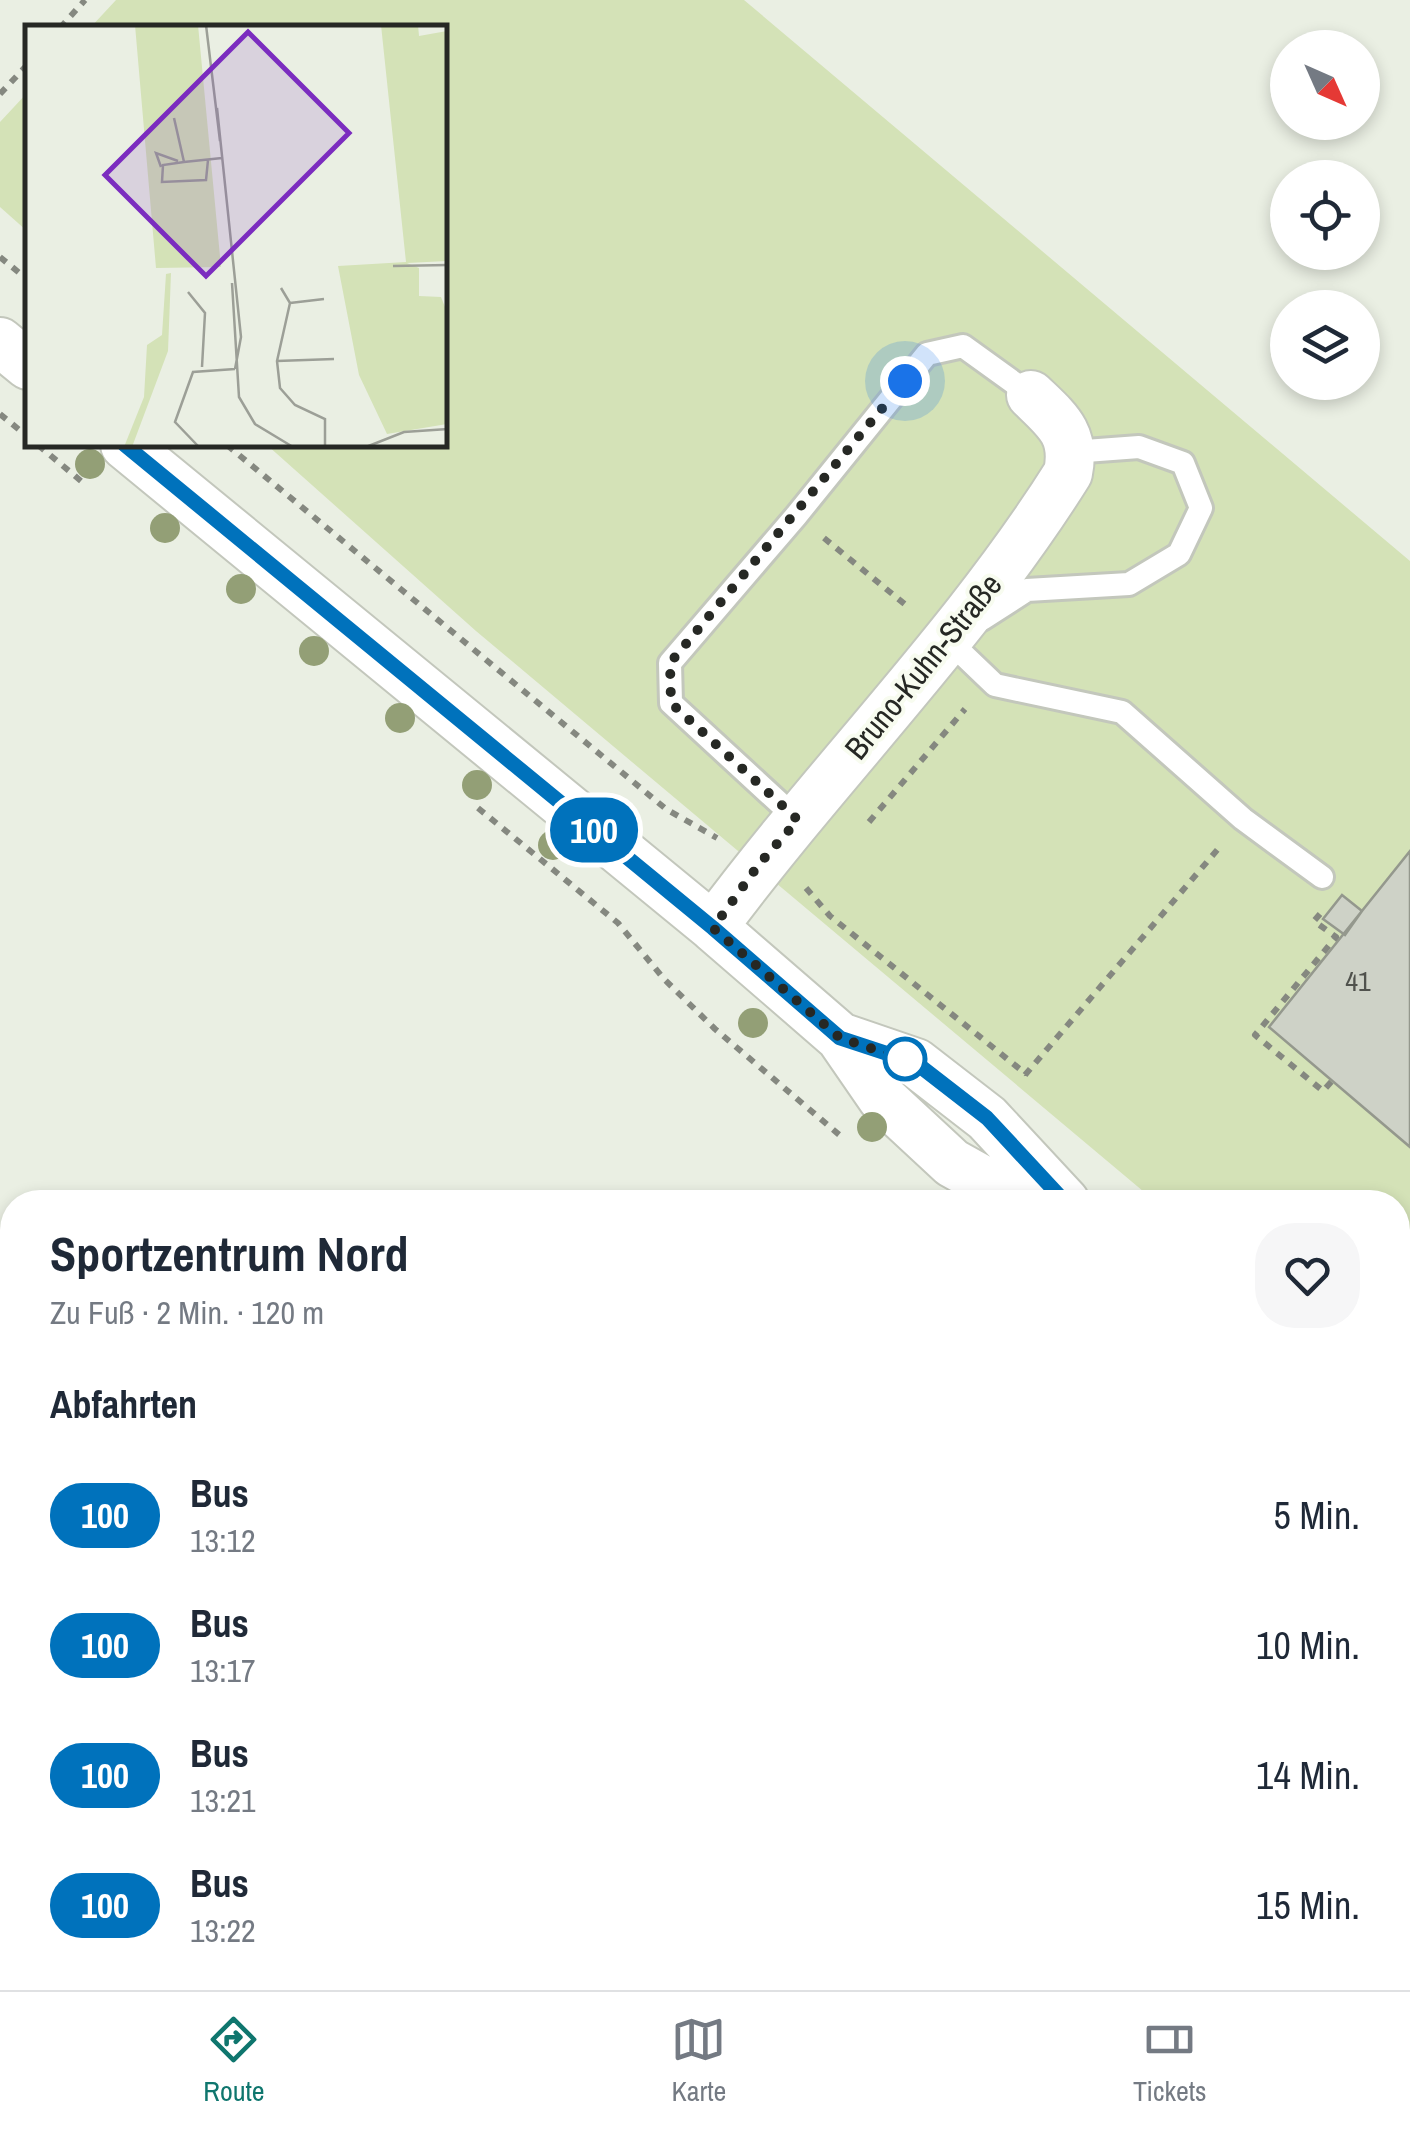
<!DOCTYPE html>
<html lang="de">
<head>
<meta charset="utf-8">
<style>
  :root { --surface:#fff; --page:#f6f6f7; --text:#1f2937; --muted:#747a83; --line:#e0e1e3; --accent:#0f766e }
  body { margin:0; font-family:"Archivo Narrow",sans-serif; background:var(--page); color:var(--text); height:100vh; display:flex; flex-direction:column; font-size:38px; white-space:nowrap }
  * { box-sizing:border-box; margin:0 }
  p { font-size:32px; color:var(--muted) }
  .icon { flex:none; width:55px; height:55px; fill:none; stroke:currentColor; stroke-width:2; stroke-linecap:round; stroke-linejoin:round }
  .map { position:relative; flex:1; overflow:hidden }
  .details { position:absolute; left:0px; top:1190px; width:1410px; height:800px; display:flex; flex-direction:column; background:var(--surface); border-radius:40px 40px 0 0; box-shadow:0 5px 15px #0003 }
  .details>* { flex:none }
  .badge { padding:0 20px; border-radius:32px; font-size:35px; line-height:65px }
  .needle { width:65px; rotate:135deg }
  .tools { position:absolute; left:1270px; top:30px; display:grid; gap:20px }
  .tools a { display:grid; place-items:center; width:110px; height:110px; border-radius:50%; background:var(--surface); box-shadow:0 5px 15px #0003; font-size:50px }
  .you { position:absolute; width:50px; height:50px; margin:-25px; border:8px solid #fff; border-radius:50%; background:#1a73e8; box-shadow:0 0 0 15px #1a73e833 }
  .map>.badge { position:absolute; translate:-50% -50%; box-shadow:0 0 0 5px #fff }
  h2 { padding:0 50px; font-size:38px; line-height:90px }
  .round { display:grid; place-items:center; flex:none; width:105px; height:105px; border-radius:40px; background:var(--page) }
  .summary { display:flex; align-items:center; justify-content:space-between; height:170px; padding:0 50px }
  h1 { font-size:48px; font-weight:700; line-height:75px }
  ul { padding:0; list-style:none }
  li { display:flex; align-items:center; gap:30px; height:130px; padding:0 50px }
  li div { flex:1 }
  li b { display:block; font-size:38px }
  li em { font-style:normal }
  li .badge { min-width:110px; font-weight:700; text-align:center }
  .dock { display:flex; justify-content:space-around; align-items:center; height:140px; border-top:2px solid var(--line); background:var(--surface); font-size:28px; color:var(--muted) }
  .dock a { display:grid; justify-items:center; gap:5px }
  .dock .current { color:var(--accent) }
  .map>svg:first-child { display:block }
  .green { fill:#d4e2b7 }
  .building { fill:#ced2c7; stroke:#94988d; stroke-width:2.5 }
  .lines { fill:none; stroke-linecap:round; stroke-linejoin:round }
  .lane-casing { stroke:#c3c7bc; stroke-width:28 }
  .street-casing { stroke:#c3c7bc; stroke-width:52 }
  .path { stroke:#858880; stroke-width:6; stroke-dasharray:8 8; stroke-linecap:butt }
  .lane { stroke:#fff; stroke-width:22 }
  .street { stroke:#fff; stroke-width:48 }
  .tree { fill:#939f76 }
  .line-casing { stroke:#fff; stroke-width:22 }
  .line { stroke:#0072bc; stroke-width:15 }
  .walk { stroke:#262824; stroke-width:10; stroke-dasharray:0 18 }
  .stop-dot { fill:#fff; stroke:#0072bc; stroke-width:5 }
  .labels { text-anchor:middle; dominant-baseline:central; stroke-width:8; stroke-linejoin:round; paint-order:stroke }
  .number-label { font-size:28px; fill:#50524d }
  .street-label { font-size:32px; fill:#262824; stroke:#f8fcf0 }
  .inset-road { fill:none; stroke:#9c9f97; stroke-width:2.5 }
  .view { fill:#7b2cbf; fill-opacity:0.15; stroke:#7b2cbf; stroke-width:5 }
  .inset-edge { fill:none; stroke:#262824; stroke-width:5 }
</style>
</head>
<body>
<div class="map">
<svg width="1410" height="1990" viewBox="0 0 1410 1990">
  <rect width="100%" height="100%" fill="#eaefe3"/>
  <path class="green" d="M116,0H744L1410,561V1416L1398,1406V1202H1156L476,631L267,445H445V28H90Z
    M27,93V231L0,207V122Z"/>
  <path class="building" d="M1410,851V1147L1269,1027Z
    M1342,895L1362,911L1345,935L1323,919Z"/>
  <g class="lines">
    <g class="lane-casing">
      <path id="lane" d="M982,619L1027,590L1129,584L1179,554L1201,508L1183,463L1139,447L1072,452
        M955,636L948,640L995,685L1122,712L1243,819L1322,877
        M798,820L671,703L670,663L796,516L927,354L963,346L1031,395"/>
    </g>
    <g class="street-casing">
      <path id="street" d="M0,342L28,365
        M125,445L713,927L840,1037L882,1098L952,1163L1022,1202
        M713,927C827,773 966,636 1068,473C1076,434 1057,420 1031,395
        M840,1037L916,1063L987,1118L1065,1202
        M1398,1492L1410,1502"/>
    </g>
    <path class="path" d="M60,28L85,0
      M0,94L28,64
      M0,257L28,280
      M0,414L28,437
      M38,445L87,486
      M227,445L666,809L717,838
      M824,538L907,606
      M478,808L618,923L664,979L715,1029L843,1138
      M869,822L965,709
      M806,888L830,916L1026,1074
      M1320,914L1314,921L1336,937L1255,1035L1323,1091L1332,1081
      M1025,1075L1218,849
      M1398,1596L1410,1606"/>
    <use href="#lane" class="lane"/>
    <use href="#street" class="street"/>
  </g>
  <g class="tree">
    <circle cx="90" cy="464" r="15"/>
    <circle cx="165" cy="528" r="15"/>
    <circle cx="241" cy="589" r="15"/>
    <circle cx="314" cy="651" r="15"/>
    <circle cx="400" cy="718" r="15"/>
    <circle cx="477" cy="785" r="15"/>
    <circle cx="553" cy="845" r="15"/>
    <circle cx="753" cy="1023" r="15"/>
    <circle cx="872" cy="1127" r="15"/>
  </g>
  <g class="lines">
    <g class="line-casing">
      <path id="line" d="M125,445L713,928L840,1038L916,1063L987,1118L1065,1202"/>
    </g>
    <use href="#line" class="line"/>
    <path class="walk" d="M905,381L670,663L671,703L798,820L760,863L713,928L840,1038L916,1063L905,1059"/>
  </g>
  <circle class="stop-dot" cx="905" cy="1059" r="20"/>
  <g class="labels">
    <g class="number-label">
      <text x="1358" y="981">41</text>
    </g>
    <g class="street-label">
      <text transform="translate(923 666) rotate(-51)">Bruno-Kuhn-Straße</text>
    </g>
  </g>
  <g transform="translate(25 25)">
    <rect width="422" height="422" fill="#eaefe3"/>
    <path d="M110,0H173L196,242L131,243ZM356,0H393L394,11L422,6V236L382,238L394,243V271L416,272L422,287V399L362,409L334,350L313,241L381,237ZM146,248L143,326L107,422H99L119,372L122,320L137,310L141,249Z" fill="#d4e2b7"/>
    <path class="inset-road" d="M181,0L195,116M192,83L216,312L210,344M149,93L159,137M183,135L181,155L137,157L138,140L159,137L197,133M136,142L131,128L153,136M368,241L423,240M207,258L214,372L230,399L268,422M256,263L265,278L252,336L255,363L270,380L300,394V422M163,267L180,288L177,342M265,278L299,274M252,336L309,334M173,421L150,397L168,347L210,344M341,422L379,407L423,404"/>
    <path class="view" d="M223,7L324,108L181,251L80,150Z"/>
    <rect width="422" height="422" class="inset-edge"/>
  </g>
</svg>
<div class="tools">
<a><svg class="needle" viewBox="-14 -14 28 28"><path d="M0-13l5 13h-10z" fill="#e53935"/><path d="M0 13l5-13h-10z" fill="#747a83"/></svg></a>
<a><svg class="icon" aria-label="locate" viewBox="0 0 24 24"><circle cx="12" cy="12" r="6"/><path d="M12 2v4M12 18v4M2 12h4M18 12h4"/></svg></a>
<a><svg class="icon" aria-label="layers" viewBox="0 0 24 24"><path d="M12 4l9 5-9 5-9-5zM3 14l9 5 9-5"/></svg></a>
</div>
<div class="you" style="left:905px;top:381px"></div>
<b class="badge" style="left:594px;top:830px;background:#0072bc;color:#fff">100</b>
<section class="details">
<div class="summary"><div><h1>Sportzentrum Nord</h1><p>Zu Fuß · 2 Min. · 120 m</p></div><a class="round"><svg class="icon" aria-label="heart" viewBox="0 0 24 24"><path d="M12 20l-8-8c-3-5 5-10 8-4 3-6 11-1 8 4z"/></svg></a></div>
<h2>Abfahrten</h2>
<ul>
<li><span class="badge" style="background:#0072bc;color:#fff">100</span><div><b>Bus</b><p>13:12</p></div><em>5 Min.</em></li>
<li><span class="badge" style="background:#0072bc;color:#fff">100</span><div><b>Bus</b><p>13:17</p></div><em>10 Min.</em></li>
<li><span class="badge" style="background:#0072bc;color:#fff">100</span><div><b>Bus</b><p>13:21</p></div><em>14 Min.</em></li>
<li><span class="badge" style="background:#0072bc;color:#fff">100</span><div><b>Bus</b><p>13:22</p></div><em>15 Min.</em></li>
</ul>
</section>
</div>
<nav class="dock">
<a class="current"><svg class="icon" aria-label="directions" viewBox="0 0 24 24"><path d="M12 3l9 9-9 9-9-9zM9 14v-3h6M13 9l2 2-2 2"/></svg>Route</a>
<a><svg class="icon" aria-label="map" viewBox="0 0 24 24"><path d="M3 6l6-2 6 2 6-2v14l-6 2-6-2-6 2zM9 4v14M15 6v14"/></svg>Karte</a>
<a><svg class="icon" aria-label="tickets" viewBox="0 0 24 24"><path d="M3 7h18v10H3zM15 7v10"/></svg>Tickets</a>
</nav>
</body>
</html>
